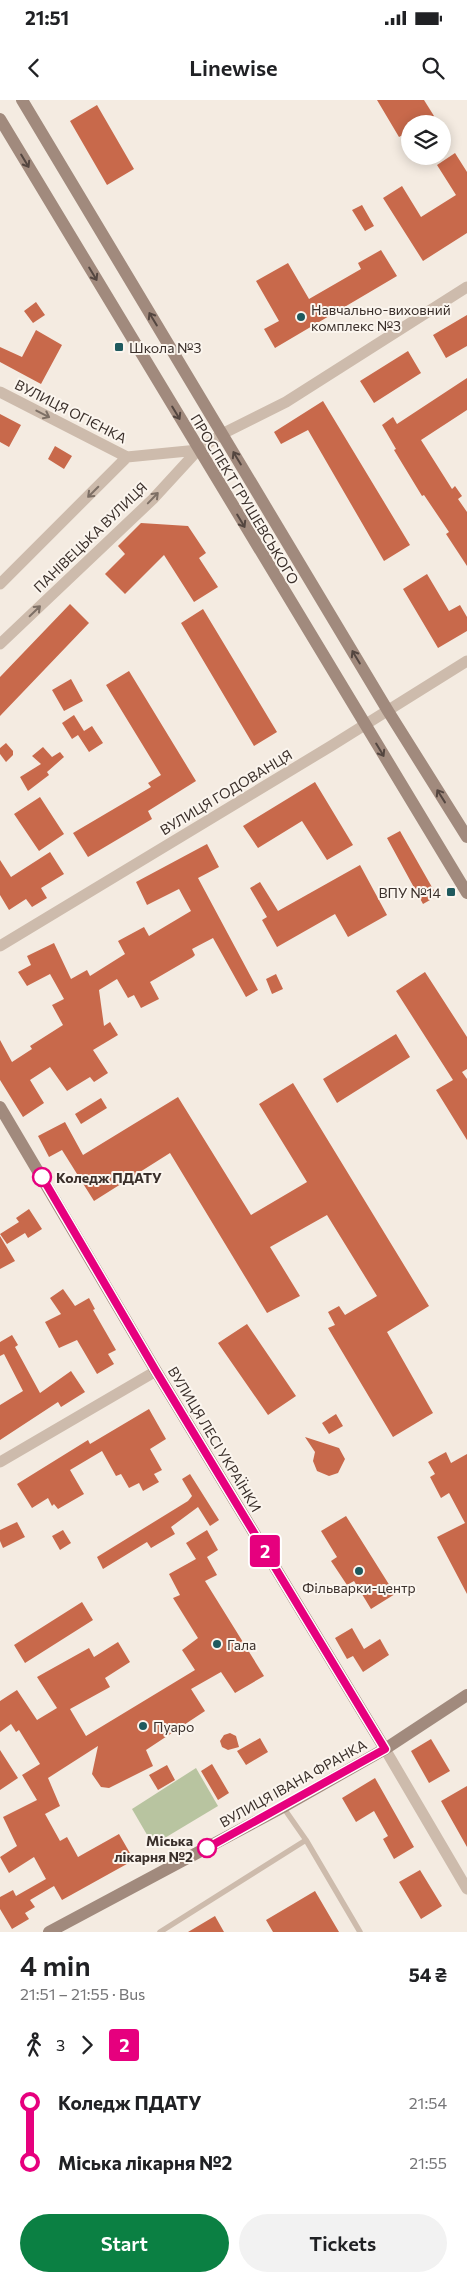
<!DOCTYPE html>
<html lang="en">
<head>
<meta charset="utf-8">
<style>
  :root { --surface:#fff; --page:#f2f2f2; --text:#202124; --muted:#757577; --accent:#0b8043 }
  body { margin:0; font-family:Commissioner,sans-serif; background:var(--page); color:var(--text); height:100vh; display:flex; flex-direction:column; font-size:19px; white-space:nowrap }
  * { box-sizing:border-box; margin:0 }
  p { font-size:16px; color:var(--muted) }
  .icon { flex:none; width:28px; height:28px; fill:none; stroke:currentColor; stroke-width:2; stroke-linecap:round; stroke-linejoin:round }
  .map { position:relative; height:1832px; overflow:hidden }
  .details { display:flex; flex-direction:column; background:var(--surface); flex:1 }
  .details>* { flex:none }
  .badge { padding:0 10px; border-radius:4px; font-size:18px; line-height:32px }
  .controls { position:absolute; left:401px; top:15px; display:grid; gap:10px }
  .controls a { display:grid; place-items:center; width:50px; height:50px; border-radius:50%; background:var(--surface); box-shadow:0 2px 12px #0003; font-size:25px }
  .map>.badge { position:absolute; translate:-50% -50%; box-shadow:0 0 0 2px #fff }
  .legs { display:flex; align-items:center; gap:8px; height:55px; padding:0 20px; font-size:16px }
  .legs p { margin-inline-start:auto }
  .head { display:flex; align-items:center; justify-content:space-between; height:85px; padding:0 20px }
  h1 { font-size:28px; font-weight:600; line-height:38px }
  .primary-button { display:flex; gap:10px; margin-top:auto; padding:10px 20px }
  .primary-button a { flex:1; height:58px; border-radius:30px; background:var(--accent); color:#fff; font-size:20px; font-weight:600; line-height:58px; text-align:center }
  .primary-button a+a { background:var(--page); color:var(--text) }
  ul { padding:0 20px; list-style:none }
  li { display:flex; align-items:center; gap:18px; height:60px; font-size:19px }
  li i { display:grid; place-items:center; width:8px; height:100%; margin:0 6px; background:currentColor }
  li i::after { content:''; width:12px; height:12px; margin:-6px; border:4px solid; border-radius:50%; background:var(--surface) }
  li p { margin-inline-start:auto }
  li:first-child i { background:linear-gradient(#0000 50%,currentColor 0) }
  li:last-child i { background:linear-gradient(currentColor 50%,#0000 0) }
  .status { display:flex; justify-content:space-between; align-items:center; height:35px; padding:0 25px; background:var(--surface); direction:ltr }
  .status svg { height:14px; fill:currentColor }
  header { display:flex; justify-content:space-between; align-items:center; height:65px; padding:0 20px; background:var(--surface); font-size:22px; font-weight:600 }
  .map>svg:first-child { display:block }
  .green { fill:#b8c4a0 }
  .building { fill:#c8694b }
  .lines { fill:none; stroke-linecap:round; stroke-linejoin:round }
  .lane { stroke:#cdbbac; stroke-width:5.5 }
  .street { stroke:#cdbbac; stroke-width:11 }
  .secondary { stroke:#a18a7d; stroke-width:12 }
  .oneway { stroke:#544640 }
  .oneway2 { stroke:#7d6f65 }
  .line-1-casing { stroke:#fff; stroke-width:11 }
  .line-1 { stroke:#e6007e; stroke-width:8 }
  .poi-dot { fill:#1f5a5e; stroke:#fbf5ee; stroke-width:2 }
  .stop-1-dot { fill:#fff; stroke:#e6007e; stroke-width:2.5 }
  .labels { text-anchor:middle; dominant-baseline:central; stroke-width:4; stroke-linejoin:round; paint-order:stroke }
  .poi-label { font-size:14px; fill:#3b302b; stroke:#fbf5ee; text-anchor:start }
  .street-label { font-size:14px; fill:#3b302b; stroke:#fbf5ee }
  .stop-label { font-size:14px; font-weight:bold; fill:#3b302b; stroke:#fbf5ee; text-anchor:start }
</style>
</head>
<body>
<div class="status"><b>21:51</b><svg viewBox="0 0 49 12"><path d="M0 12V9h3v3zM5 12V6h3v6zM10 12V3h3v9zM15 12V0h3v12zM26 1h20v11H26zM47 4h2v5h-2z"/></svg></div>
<header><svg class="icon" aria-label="back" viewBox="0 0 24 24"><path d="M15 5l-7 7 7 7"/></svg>Linewise<svg class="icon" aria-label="search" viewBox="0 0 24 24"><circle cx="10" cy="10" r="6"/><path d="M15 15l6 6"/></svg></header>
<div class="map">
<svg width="467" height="1832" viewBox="0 0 467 1832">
  <rect width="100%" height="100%" fill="#f4ebe1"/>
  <path class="green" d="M196,1668L218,1706L153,1745L132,1709Z"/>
  <path class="building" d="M377,0H424L434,16L422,24H410V31L399,37Z
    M97,5L134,69L107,85L70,21Z
    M455,53L467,72V133L423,161L383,98L402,86L421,117L456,95L437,65Z
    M362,105L374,126L365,131L352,110Z
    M381,150L397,176L275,248L264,229L279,221L256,181L288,163L309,199L361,169L358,163Z
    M36,202L45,215L33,223L24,211Z
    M467,215V246L446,258L433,235Z
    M36,230L62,245L41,284L0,262V247L22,257Z
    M408,251L421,273L374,303L360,281Z
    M467,278V310L421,340L452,389L455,386L462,396L458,399L467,412V466L446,434L449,432L424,395L422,396L394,350L396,349L382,325L393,317L397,324Z
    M323,301L410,445L384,461L308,330L281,344L274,332Z
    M0,314L21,325L9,347L0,342Z
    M55,346L72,356L64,369L48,359Z
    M141,423L188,426L206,453L199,458L218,487L194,502L164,455L125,494L105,474L125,454L118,446Z
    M427,474L449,511L460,505L467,517V531L438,548L403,489Z
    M70,504L89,523L0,616V577Z
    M203,509L277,632L254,646L181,523Z
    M129,571L196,681L148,711L152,719L88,757L73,733L151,687L148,683L161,675L106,585Z
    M71,579L83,601L64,611L52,590Z
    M74,615L84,631L92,626L103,643L89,652L78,635L72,639L62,623Z
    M6,643L13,651V655L6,662L0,654V648Z
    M43,647L52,657L60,652L64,657L47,672L49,675L28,691L20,677L41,664L32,656Z
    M315,682L353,745L327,760L302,721L258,748L243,726Z
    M40,697L64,734L39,751L14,714Z
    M400,731L437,796L423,804L387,738Z
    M207,744L219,767L198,778L258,890L246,897L213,838L192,849L195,855L193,857L150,882L159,899L141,908L134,895L128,898L117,879L99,890L104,926L110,922L118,935L93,950L108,973L94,982L90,977L67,991L50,967L30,980L44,1003L23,1017L0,980V940L12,962L32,949L30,946L63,925L52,905L64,899L50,874L27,886L18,872L31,865L27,856L54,843L71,879L87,870L90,876L125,854L118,841L144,827L149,836L191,811L179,789L147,805L136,782Z
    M50,752L64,774L41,788L47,798L32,807L26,799L9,810L0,795V760L11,777Z
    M360,765L387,815L348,837L335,814L277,847L262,820L267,817L250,788L260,782L278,811Z
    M425,872L467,937V969L462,972L467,979V1040L436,990L453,980L396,891Z
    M276,874L283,889L272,894L266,879Z
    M396,934L410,957L337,1003L323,979Z
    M293,983L429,1206L387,1232L433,1313L393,1337L328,1228L335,1225L328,1212L339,1206L345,1215L377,1196L327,1115L270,1147L300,1196L267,1213L170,1053L94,1101L62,1050L49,1057L38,1036L65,1022L83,1055L178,997L251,1115L307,1082L259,1004Z
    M101,998L107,1008L81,1024L75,1014Z
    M29,1109L42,1129L28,1138L25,1133L7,1144L0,1134L19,1122L16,1118Z
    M0,1136L15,1161L0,1169Z
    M63,1189L75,1206L89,1198L95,1209L93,1210L116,1250L108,1254L114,1264L97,1274L77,1240L59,1248L45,1222L61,1214L50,1198Z
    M247,1224L296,1296L268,1315L218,1243Z
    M12,1235L18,1245L15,1247L40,1293L71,1271L85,1292L61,1307L58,1302L0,1340V1305L23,1291L4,1254L0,1256V1242Z
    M149,1309L166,1339L150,1349L162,1370L154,1374L159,1382L143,1391L139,1383L129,1388L121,1374L116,1376L102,1351L70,1370L84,1394L58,1409L54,1404L52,1406L48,1398L32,1408L17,1384L88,1340L90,1344Z
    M336,1314L343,1326L329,1334L322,1323Z
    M305,1337L339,1348L345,1359L338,1373L329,1376L317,1371L313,1361L315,1352Z
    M446,1352L451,1363L467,1354V1494L437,1437L465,1423L449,1393L441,1398L430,1377L435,1374L428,1362Z
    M190,1374L219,1420L210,1426L198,1407L171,1427L175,1434L151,1448L147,1442L103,1469L97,1457L188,1401L192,1396L182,1379Z
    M346,1416L395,1494L371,1509L354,1481L347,1485L331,1461L337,1457L321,1431Z
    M17,1422L25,1437L3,1448L0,1441V1430Z
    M63,1430L71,1443L60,1450L52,1436Z
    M207,1430L218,1450L207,1457L217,1475L205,1481L264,1576L235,1593L221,1572L191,1589L205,1611L146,1650L153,1666L109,1688L101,1687L92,1674L98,1646L48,1678L60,1706L45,1714L60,1741L67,1737L78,1757L119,1734L134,1760L62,1800L54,1786L30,1800L35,1807L25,1813L29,1819L12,1829L0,1809V1797L13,1790L16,1796L46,1779L34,1757L9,1773L0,1757L17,1746L3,1717L37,1700L22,1675L40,1664L19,1630L16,1632L11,1624L0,1632V1601L17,1590L37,1620L57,1608L37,1577L89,1548L94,1557L118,1542L130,1562L105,1578L110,1587L70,1609L86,1636L195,1570L182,1550L198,1538L173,1498L180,1495L169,1474L196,1459L186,1443Z
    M82,1502L93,1520L25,1563L14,1545Z
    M352,1528L364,1549L380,1539L389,1555L363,1572L353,1556L347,1559L335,1538Z
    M230,1633L236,1636L239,1647L228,1650L222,1647L220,1641L224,1635Z
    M260,1638L268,1652L246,1665L237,1651Z
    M431,1639L450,1671L429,1683L411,1651Z
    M0,1650L18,1678L0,1690Z
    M212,1664L229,1693L218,1700L201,1671Z
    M167,1665L175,1680L158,1690L149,1675Z
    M375,1678L414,1747L394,1759L383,1739L388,1736L374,1711L356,1722L342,1698Z
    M467,1686V1747L441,1701Z
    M420,1770L442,1806L421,1819L399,1782Z
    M315,1791L339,1832H273L266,1820Z
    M215,1816L224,1832H188Z"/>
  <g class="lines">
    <path class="lane" d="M283,1707L306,1740L360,1832
      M160,1832L306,1740"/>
    <path class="street" d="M0,292L127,357
      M0,484L127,357L198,350
      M0,544L153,399L198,350L222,334L286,302L467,187
      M0,846L331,646L467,561
      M0,1362L156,1271
      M385,1649L467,1789"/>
    <path class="secondary" d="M22,0L388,611L467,737
      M0,19L467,793
      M0,1007L156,1271L385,1649
      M49,1832L283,1707L385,1649L467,1595"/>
  </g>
  <defs><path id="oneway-shaft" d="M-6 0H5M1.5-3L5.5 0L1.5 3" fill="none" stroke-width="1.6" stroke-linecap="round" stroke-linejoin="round" transform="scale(1.25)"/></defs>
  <g class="oneway">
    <use href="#oneway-shaft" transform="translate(25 61) rotate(59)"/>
    <use href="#oneway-shaft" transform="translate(93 174) rotate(59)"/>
    <use href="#oneway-shaft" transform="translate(153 219) rotate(-121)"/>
    <use href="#oneway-shaft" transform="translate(176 313) rotate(59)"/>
    <use href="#oneway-shaft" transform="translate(237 358) rotate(-121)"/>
    <use href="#oneway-shaft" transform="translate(241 421) rotate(59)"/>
    <use href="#oneway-shaft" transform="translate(356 557) rotate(-121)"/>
    <use href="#oneway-shaft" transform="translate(380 650) rotate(59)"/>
    <use href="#oneway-shaft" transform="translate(441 696) rotate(-122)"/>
  </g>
  <g class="oneway2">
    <use href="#oneway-shaft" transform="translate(43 314) rotate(27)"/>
    <use href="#oneway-shaft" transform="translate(93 392) rotate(135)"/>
    <use href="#oneway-shaft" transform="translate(153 398) rotate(-46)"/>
    <use href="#oneway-shaft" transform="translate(35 511) rotate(-44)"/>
  </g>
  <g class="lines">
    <g class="line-1-casing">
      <path id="line-1" d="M42,1077L156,1271L385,1649L207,1748"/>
    </g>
    <use href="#line-1" class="line-1"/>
  </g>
  <g class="poi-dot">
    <circle cx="301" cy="217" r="5"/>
    <rect x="114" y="242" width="10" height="10" rx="2.5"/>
    <rect x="446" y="787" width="10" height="10" rx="2.5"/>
    <circle cx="359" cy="1471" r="5"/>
    <circle cx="217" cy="1544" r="5"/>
    <circle cx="143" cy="1626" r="5"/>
  </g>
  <g class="stop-1-dot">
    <circle cx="42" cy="1077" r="9"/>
    <circle cx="207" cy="1748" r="9"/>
  </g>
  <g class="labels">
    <g class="poi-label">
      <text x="311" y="209">Навчально-виховний<tspan x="311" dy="16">комплекс №3</tspan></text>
      <text x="129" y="247">Школа №3</text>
      <text x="441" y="792" text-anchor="end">ВПУ №14</text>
      <text x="359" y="1487" text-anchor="middle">Фільварки-центр</text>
      <text x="227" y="1544">Гала</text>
      <text x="153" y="1626">Пуаро</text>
    </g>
    <g class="street-label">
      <text transform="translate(71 311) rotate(27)">ВУЛИЦЯ ОГІЄНКА</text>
      <text transform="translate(245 399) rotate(59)">ПРОСПЕКТ ГРУШЕВСЬКОГО</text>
      <text transform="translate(90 437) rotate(-44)">ПАНІВЕЦЬКА ВУЛИЦЯ</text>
      <text transform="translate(226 692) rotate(-31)">ВУЛИЦЯ ГОДОВАНЦЯ</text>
      <text transform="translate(215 1339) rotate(59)">ВУЛИЦЯ ЛЕСІ УКРАЇНКИ</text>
      <text transform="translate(293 1683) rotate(-29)">ВУЛИЦЯ ІВАНА ФРАНКА</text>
    </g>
    <g class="stop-label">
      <text x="56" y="1077">Коледж ПДАТУ</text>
      <text x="193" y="1740" text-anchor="end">Міська<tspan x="193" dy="16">лікарня №2</tspan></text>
    </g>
  </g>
</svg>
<div class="controls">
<a><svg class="icon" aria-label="layers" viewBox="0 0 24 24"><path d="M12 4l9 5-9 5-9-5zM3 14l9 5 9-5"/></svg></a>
</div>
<b class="badge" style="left:265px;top:1451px;background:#e6007e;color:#fff">2</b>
</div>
<section class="details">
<div class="head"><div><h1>4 min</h1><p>21:51 – 21:55 · Bus</p></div><b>54 ₴</b></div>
<div class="legs"><svg class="icon" aria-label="walk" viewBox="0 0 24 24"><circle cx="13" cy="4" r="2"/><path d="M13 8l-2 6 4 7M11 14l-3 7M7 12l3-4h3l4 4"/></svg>3<svg class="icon" aria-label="forward" viewBox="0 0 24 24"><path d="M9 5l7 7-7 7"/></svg><b class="badge" style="background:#e6007e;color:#fff">2</b></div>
<ul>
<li><i style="color:#e6007e"></i><b>Коледж ПДАТУ</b><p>21:54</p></li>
<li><i style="color:#e6007e"></i><b>Міська лікарня №2</b><p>21:55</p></li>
</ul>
<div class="primary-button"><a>Start</a><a>Tickets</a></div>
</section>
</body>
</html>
